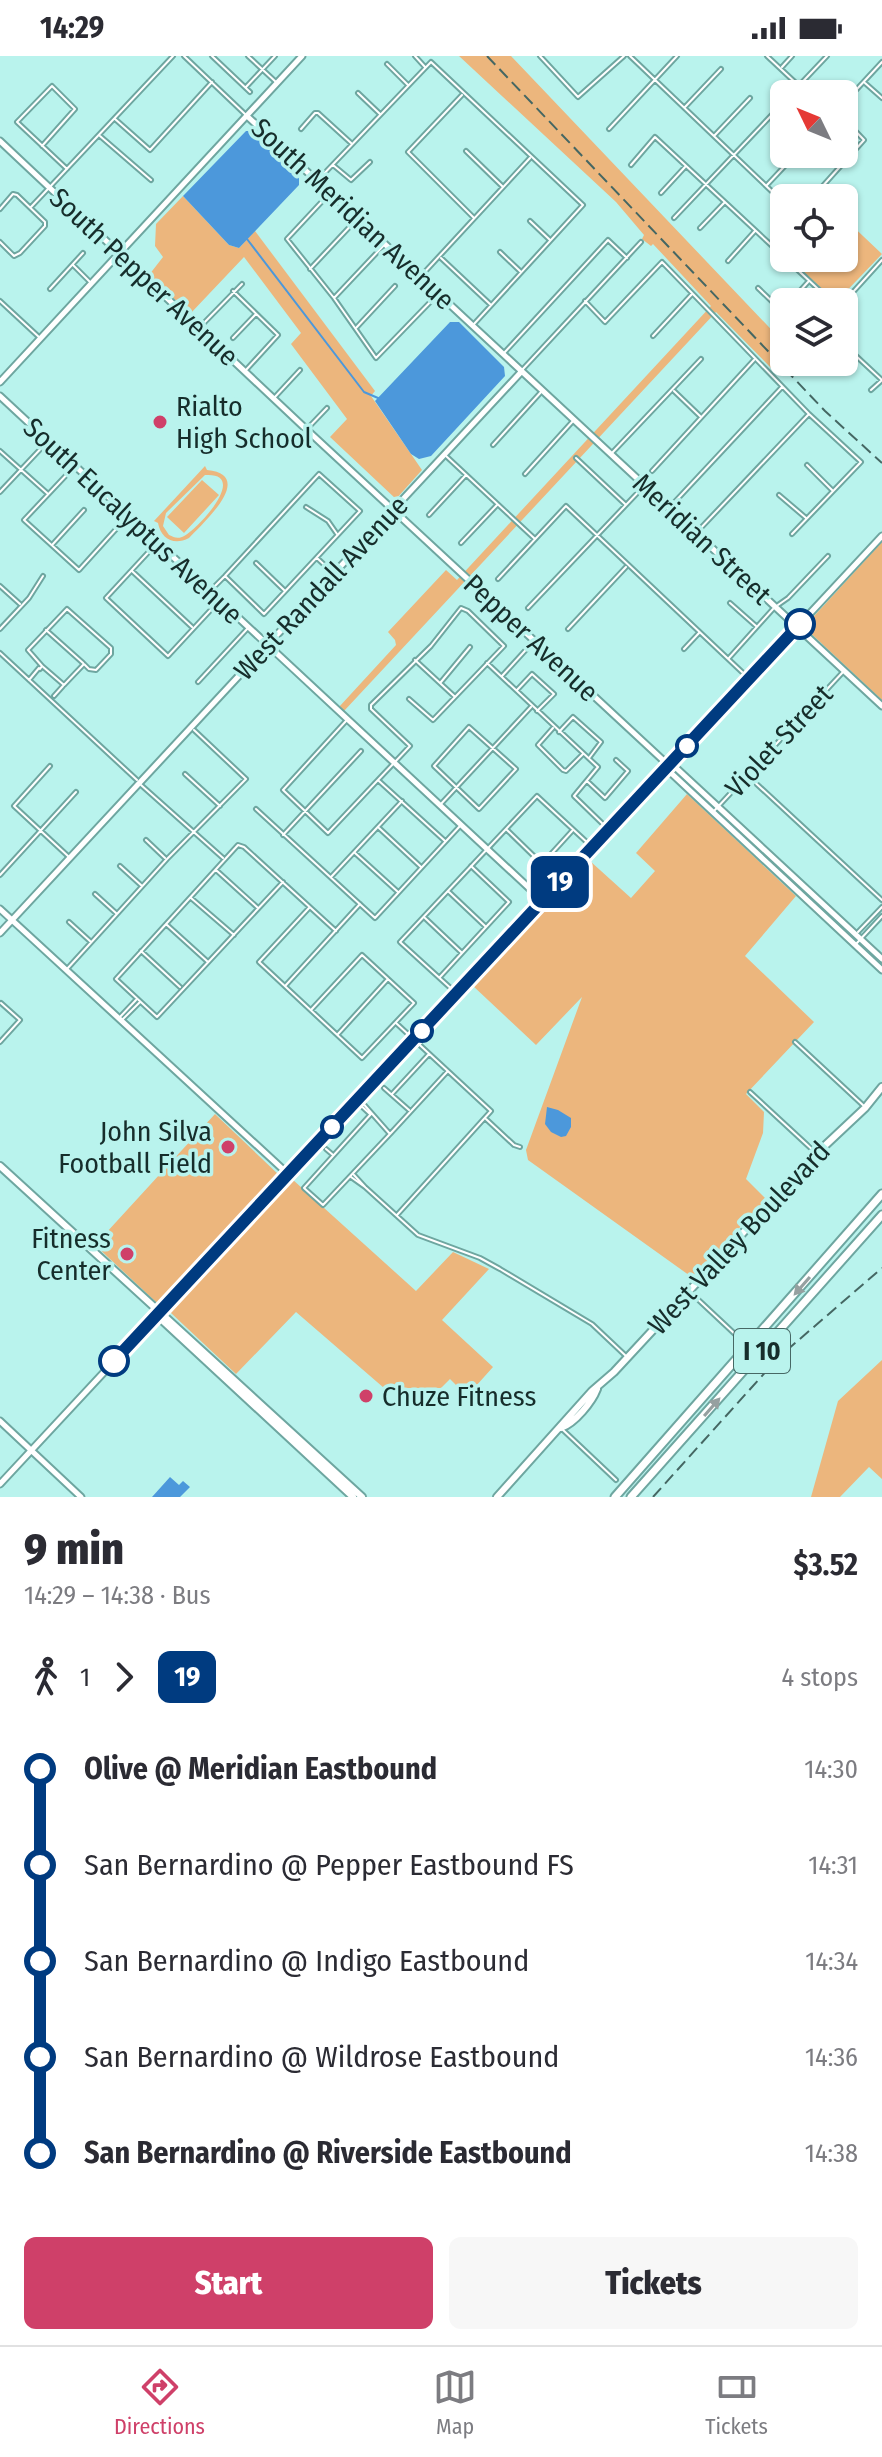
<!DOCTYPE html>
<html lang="en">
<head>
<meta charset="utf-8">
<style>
  :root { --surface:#fff; --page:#f7f7f7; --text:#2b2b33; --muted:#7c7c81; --line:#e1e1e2; --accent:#cf4069 }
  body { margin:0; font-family:"Fira Sans Condensed",sans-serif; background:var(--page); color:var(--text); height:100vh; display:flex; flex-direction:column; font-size:30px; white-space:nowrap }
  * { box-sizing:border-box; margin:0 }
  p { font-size:26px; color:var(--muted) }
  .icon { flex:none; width:44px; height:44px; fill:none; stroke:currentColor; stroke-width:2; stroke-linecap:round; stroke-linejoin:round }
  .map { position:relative; height:1441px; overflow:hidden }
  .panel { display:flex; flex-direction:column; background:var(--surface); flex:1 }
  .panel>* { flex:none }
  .badge { padding:0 16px; border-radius:12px; font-size:28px; line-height:52px }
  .needle { width:52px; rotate:313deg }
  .controls { position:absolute; left:770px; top:24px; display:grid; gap:16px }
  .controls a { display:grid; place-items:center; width:88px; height:88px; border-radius:12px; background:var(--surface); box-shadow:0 2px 6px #0004; font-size:40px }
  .map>.badge { position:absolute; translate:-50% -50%; box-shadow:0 0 0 4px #fff }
  .legs { display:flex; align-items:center; gap:12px; height:88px; padding:0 24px; font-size:26px }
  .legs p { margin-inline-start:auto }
  .summary { display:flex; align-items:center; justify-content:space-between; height:136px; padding:0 24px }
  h1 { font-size:44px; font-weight:800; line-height:60px }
  .action { display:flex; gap:16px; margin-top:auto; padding:16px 24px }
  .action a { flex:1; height:92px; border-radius:12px; background:var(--accent); color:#fff; font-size:32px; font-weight:800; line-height:92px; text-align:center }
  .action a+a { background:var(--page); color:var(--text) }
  ul { padding:0 24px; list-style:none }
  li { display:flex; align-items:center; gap:28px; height:96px; font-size:30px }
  li i { display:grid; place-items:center; width:12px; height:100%; margin:0 10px; background:currentColor }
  li i::after { content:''; width:20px; height:20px; margin:-10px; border:6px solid; border-radius:50%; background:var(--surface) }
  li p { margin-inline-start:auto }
  li:first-child i { background:linear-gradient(#0000 50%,currentColor 0) }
  li:last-child i { background:linear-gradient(currentColor 50%,#0000 0) }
  .status { display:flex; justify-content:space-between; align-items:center; height:56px; padding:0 40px; background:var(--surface); direction:ltr }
  .status svg { height:22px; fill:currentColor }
  .menu { display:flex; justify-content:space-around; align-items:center; height:112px; border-top:2px solid var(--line); background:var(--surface); font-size:22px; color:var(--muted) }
  .menu a { display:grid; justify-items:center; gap:4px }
  .menu .current { color:var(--accent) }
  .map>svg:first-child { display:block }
  .green { fill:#ecb67d; fill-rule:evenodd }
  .water { fill:#4c98db }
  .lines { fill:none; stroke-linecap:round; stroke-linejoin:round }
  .stream { stroke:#4c98db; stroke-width:2 }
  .street-casing { stroke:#6ea6a0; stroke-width:6 }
  .secondary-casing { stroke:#6ea6a0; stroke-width:9 }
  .primary-casing { stroke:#6ea6a0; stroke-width:10 }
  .highway-casing { stroke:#6ea6a0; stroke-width:11 }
  .street { stroke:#fff; stroke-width:2 }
  .secondary { stroke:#fff; stroke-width:5 }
  .primary { stroke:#fff; stroke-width:6 }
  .highway { stroke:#fff; stroke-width:7 }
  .rail { stroke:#456763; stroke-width:2; stroke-dasharray:12 6; stroke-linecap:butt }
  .oneway { fill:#96a0a0 }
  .line-1-casing { stroke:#fff; stroke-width:18 }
  .line-1 { stroke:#003b80; stroke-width:12 }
  .poi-dot { fill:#cf4069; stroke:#b9f3ed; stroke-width:3 }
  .stop-1-dot { fill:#fff; stroke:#003b80; stroke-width:4 }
  .labels { text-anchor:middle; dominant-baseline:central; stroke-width:7; stroke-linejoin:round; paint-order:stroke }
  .shield { fill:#b9f3ed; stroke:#476865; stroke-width:2 }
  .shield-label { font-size:26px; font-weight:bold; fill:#162d2b }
  .street-label { font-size:28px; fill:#162d2b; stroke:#b9f3ed }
  .poi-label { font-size:28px; fill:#162d2b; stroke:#b9f3ed; text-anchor:start }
</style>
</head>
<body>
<div class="status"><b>14:29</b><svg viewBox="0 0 49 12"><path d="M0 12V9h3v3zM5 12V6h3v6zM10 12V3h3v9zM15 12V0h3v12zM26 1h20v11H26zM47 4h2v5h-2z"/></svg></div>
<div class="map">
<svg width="882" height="1441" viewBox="0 0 882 1441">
  <rect width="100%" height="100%" fill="#b9f3ed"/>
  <path class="green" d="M459,0H511L784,287L786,306L776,317L716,256L344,655L339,651L396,589L395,584L388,576L446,514L457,524L711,250L653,188L651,190L642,183L644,179L616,146Z
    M183,140L229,189L239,192L255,175L375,335L371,340L422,414L396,443L330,381L347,363L291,288L301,277L244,201L190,258L149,219L163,201L155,190L156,168Z
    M844,162L882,198L836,246L789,202H844Z
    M205,410L207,414C257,419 202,468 189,482C174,490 161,483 158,467L154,465ZM205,419C251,416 196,476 182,481C176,483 174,481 169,479L163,470L166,457Z
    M202,424L219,439L184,477L167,461Z
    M882,486V644L804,571Z
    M687,738L796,840L745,900L814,966L746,1038L764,1056L763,1077L746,1123L766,1143L693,1222L528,1104L526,1094L582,941L536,989L472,929L590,805L631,842L655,815L636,797Z
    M215,1058L279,1119L157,1247L95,1189Z
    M292,1123L416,1235L453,1196L489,1213L442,1264L493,1311L467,1340L450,1323L441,1332H384L296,1256L236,1318L171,1257L170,1252Z
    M882,1304V1423L869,1411L840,1441H811L838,1345Z"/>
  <path class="water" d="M246,75H253L299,120V129L239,192L229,189L183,140Z
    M450,266H459L504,311L505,320L431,400L419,403L411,398L375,345Z
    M547,1051L558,1054L571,1062V1071L566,1080L561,1081L551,1076L545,1068Z
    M170,1421L179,1429L183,1425L190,1431L180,1441H152Z"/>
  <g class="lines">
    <path class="stream" d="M247,183L364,336L378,342"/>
    <g class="street-casing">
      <path id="street" d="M184,0L247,60
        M212,0L250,36
        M248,0L277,27
        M415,0L425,11
        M540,0L578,41L624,0
        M630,0L784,147
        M767,0L798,29
        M387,8L408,29
        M782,11L792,0
        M865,27L882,42
        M246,31L275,0
        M358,37L380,58
        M791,38L827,0
        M462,39L408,96L474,162
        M844,47L882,6
        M685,51L721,13
        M115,63L150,94L212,26
        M301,73L315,57H318L351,87
        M609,73L677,0
        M100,80L151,124
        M714,80L750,42
        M42,90L75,53L52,30L17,66L67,113
        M466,95L502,130
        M333,109L351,124L370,106
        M631,109L655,81L784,201
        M317,125L431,6L583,149L474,268
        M767,129L796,98
        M661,137L685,111
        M329,138L287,183L334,242L376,302L437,239
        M812,142L864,84L844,63
        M31,151L173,0
        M0,153L13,138L17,139L45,166V170L20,197L14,200L0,186
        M674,162L784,46
        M530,165L550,184
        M700,172L724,147
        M771,187L784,173
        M500,196L521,216
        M441,202L491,249
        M786,203L832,246
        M728,205L755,175
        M73,209L91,227
        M310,213L357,163
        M421,220L530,102
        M758,232L782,255L784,252
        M50,233L83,197
        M233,235L278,279L246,314
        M334,242L385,188
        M0,245L40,282
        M585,245L605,266L662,206L809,358L861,406L792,478
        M790,246L808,226
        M844,246L882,204
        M199,272L242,228
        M356,272L395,230
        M653,280L692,238
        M233,282L256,258
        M504,297L608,184L627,202
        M854,298L882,324
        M522,314L641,186
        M871,334L881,325
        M674,335L701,361
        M274,342L300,314
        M307,373L327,352
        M493,389L542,335
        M0,395L47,437
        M611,398L701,303
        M446,400L535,483
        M576,402L625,448
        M807,409L832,434
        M73,412L24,464L79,514L127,461
        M652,415L754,304
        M525,418L573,365
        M0,436L48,385
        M779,439L806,462
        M306,451L328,465L337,478
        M670,451L782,331
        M429,459L466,419
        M697,476L808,359
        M461,487L497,449
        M53,488L84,454
        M156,488L106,542L168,600L219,545
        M317,502L333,517
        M256,507L285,535
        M132,515L192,571
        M498,523L566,450L742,616
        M0,530L20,548
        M215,530L225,520L319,418L360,455L264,558L225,520
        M730,547L756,570
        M778,549L788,542L828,500
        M528,552L644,430
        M0,573L29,542L43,520
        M568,573L626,511
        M46,574L83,607
        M684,593L699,577
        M0,597L137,724
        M729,602L773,553
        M415,604L454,640
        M487,607L598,711L574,740L608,773
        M40,613L42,610L64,629L84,608L89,613L96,614L111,598V592L67,553L28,594L42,610
        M502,620L533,586
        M29,624L39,612
        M198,626L248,572
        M441,626L470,591
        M517,634L532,618L554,638L537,655
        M54,640L63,630
        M346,665L283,734L328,777L410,690L371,653V649L431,590L461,552L468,555L504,590L433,664L409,643
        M469,671L516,713L479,753L434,710Z
        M553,672L538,689L563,714L566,715L583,698
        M559,676L573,661L601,686L589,702
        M50,710L14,750L69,801
        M185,718L220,750
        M748,720L882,844
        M379,725L445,785
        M587,725L605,742L628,715L616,704
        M141,729L223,802
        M440,749L531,651
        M256,753L375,862L460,770
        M714,755L843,616
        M379,772L421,811
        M507,774L542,808L572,775
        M283,779L361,695
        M146,784L165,802
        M355,797L398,836
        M120,810L142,830
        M216,814L258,852
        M0,819L76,736
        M331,821L402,745
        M283,826L157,961L116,923L238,789L244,791C275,819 305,847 336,875
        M449,836L485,870
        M95,838L117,858
        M191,842L234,879
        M309,852L259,906L362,1002L414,947L362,899L311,954
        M425,862L461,896
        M69,866L91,886
        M166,868L208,906
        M858,876L882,851
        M856,888L882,860
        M141,895L180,931
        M67,913L167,803L246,723L194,674
        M440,921L509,846L471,810
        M286,929L360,848
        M456,937L400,886L537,740L591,790
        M119,962L136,944
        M122,964L140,946
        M396,967L491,1055L397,1159
        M338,978L388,923
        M0,986L20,964L1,947
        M795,986L865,1051
        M384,1032L409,1054
        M750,1036L816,1097
        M392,1038L429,998
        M360,1044L390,1078L447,1016
        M357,1046L370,1058
        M371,1058L304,1132L323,1149L390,1078
        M486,1063L514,1089L520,1091
        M326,1093L333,1099
        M351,1121L365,1131L354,1119
        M365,1131L418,1179L480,1202L500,1213L592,1268L627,1301
        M690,1236L737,1280
        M562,1373L616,1424"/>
    </g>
    <g class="secondary-casing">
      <path id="secondary" d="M247,60L882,650
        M0,85L307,374L665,706L670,716L882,914
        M0,326L302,0
        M0,340L543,845
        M669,710H674L882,903
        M0,853L288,1118
        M0,877L522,315
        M0,1365L81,1441
        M0,1428L882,480"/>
    </g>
    <g class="primary-casing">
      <path id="primary" d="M0,1110L362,1441
        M159,1257L162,1264L353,1441
        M561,1372C575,1367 592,1346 597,1333
        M497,1441L592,1335L614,1316L816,1098L865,1052L882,1031"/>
    </g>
    <g class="highway-casing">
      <path id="highway" d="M615,1441L882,1138
        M631,1441L882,1159"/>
    </g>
    <use href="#street" class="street"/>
    <use href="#secondary" class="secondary"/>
    <use href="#primary" class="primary"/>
    <use href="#highway" class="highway"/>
    <path class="rail" d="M487,0L825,355L882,407
      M653,1441L779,1301L882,1212"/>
  </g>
  <defs><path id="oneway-solid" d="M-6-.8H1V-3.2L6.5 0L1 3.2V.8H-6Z" transform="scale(2)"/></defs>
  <g class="oneway">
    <use href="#oneway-solid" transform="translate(802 1230) rotate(131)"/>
    <use href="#oneway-solid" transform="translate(712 1351) rotate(-49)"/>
  </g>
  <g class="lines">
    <g class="line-1-casing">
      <path id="line-1" d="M114,1305L800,568"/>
    </g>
    <use href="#line-1" class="line-1"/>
  </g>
  <g class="poi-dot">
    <circle cx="160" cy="366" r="8"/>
    <circle cx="228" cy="1091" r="8"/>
    <circle cx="127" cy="1198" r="8"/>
    <circle cx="366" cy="1340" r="8"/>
  </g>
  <g class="stop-1-dot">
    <circle cx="800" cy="568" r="14"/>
    <circle cx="687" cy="690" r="10"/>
    <circle cx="422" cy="975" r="10"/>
    <circle cx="332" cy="1071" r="10"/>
    <circle cx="114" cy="1305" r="14"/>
  </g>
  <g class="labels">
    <rect class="shield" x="734" y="1273" width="56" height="44" rx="6"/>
    <g class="shield-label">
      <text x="762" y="1295">I 10</text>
    </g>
    <g class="street-label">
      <text transform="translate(353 158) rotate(43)">South Meridian Avenue</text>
      <text transform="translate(144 221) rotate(43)">South Pepper Avenue</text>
      <text transform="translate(133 465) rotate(43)">South Eucalyptus Avenue</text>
      <text transform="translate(702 483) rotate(43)">Meridian Street</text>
      <text transform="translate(321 532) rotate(-47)">West Randall Avenue</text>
      <text transform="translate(531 582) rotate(43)">Pepper Avenue</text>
      <text transform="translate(779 685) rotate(-47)">Violet Street</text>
      <text transform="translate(739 1182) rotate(-47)">West Valley Boulevard</text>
    </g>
    <g class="poi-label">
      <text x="176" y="350">Rialto<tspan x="176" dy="32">High School</tspan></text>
      <text x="212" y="1075" text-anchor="end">John Silva<tspan x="212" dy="32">Football Field</tspan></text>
      <text x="111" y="1182" text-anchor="end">Fitness<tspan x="111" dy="32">Center</tspan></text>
      <text x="382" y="1340">Chuze Fitness</text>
    </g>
  </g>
</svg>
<div class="controls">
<a><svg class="needle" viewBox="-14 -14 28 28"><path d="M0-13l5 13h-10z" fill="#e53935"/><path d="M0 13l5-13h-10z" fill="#7c7c81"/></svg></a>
<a><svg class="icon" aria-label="locate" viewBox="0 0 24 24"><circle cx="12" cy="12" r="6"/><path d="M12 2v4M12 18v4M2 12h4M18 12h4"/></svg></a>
<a><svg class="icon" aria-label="layers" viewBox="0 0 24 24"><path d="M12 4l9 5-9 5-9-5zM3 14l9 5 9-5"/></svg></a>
</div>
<b class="badge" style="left:560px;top:826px;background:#003b80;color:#fff">19</b>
</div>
<section class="panel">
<div class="summary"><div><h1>9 min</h1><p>14:29 – 14:38 · Bus</p></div><b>$3.52</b></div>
<div class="legs"><svg class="icon" aria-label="walk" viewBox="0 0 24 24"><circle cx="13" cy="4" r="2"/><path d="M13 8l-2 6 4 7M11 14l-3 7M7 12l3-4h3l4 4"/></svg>1<svg class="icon" aria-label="forward" viewBox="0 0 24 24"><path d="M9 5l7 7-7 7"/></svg><b class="badge" style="background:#003b80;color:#fff">19</b><p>4 stops</p></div>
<ul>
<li><i style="color:#003b80"></i><b>Olive @ Meridian Eastbound</b><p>14:30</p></li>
<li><i style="color:#003b80"></i><span>San Bernardino @ Pepper Eastbound FS</span><p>14:31</p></li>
<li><i style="color:#003b80"></i><span>San Bernardino @ Indigo Eastbound</span><p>14:34</p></li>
<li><i style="color:#003b80"></i><span>San Bernardino @ Wildrose Eastbound</span><p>14:36</p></li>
<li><i style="color:#003b80"></i><b>San Bernardino @ Riverside Eastbound</b><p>14:38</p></li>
</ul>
<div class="action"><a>Start</a><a>Tickets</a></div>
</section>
<nav class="menu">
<a class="current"><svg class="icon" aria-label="directions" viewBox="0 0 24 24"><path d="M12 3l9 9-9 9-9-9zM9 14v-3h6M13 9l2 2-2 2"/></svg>Directions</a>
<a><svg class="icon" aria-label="map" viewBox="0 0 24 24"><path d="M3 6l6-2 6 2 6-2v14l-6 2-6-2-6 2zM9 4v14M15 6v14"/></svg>Map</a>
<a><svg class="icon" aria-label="tickets" viewBox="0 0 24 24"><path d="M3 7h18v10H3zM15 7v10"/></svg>Tickets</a>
</nav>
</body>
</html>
